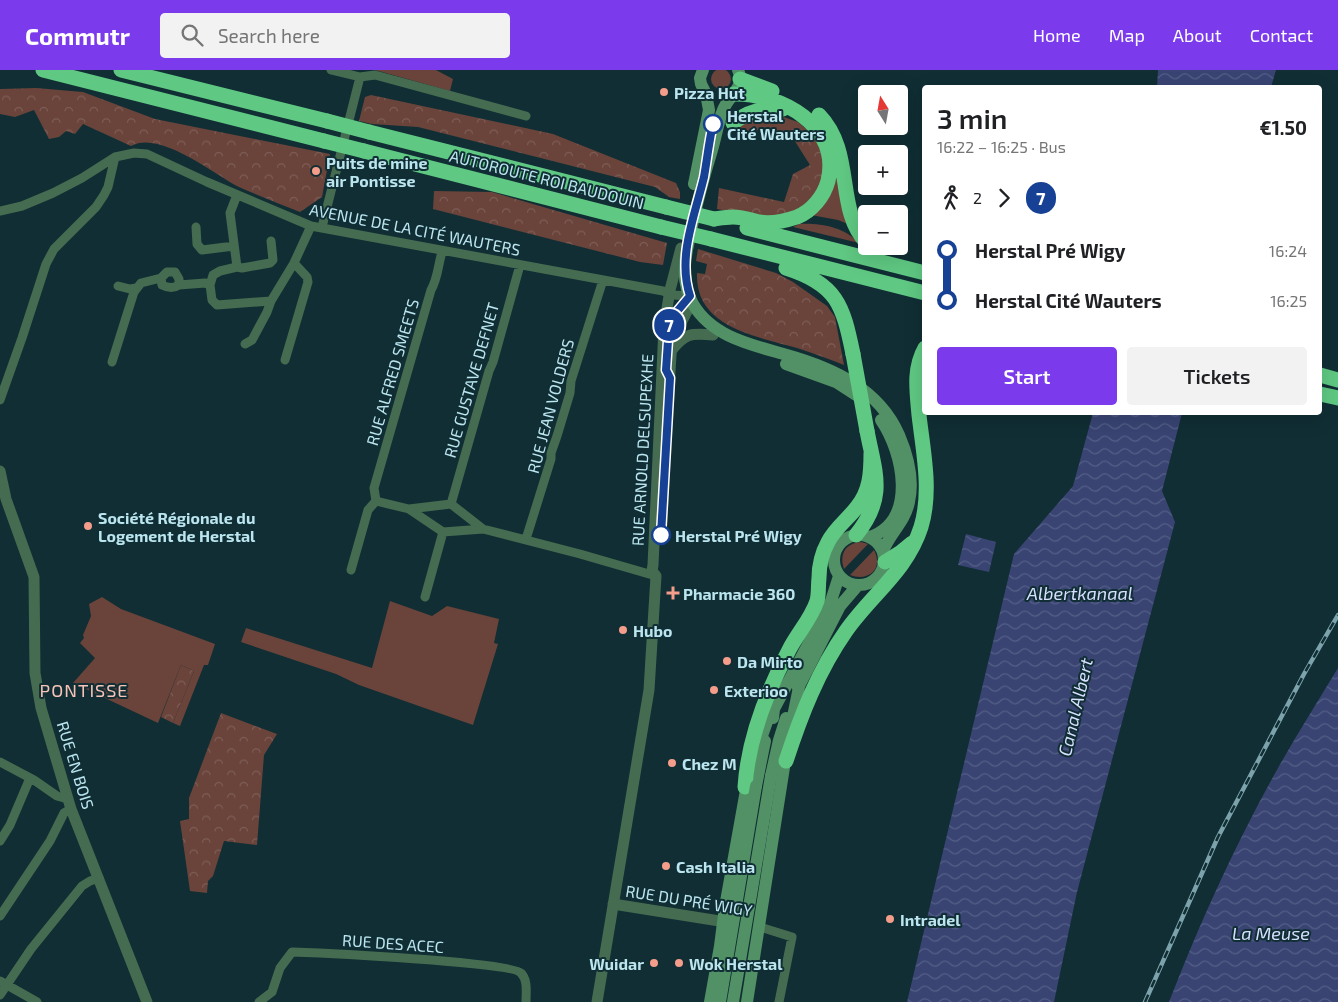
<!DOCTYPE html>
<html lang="en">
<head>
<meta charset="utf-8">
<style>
  :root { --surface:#fff; --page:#f2f2f2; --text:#202124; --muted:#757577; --accent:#7c3aed }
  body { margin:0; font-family:"Exo 2",sans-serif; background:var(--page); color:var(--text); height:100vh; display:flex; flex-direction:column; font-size:19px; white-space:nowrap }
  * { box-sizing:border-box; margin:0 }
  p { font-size:16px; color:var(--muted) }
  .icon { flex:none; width:28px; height:28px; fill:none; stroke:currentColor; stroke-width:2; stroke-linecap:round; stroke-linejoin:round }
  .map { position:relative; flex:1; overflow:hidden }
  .side { position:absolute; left:922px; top:15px; width:400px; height:330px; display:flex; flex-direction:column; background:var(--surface); border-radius:5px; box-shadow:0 5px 20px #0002 }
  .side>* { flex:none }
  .badge { padding:0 10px; border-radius:16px; font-size:18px; line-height:32px }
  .needle { width:32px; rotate:349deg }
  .fabs { position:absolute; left:858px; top:15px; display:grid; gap:10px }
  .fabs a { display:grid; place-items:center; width:50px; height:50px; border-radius:5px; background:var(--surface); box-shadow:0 5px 20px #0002; font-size:25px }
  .map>.badge { position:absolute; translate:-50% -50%; box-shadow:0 0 0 2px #fff }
  .legs { display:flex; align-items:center; gap:8px; height:55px; padding:0 15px; font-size:16px }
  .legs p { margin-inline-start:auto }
  .headline { display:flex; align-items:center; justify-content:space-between; height:85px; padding:0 15px }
  h1 { font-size:28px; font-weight:600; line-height:38px }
  .button { display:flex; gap:10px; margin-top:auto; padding:10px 15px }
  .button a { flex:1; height:58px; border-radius:5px; background:var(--accent); color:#fff; font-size:20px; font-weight:600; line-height:58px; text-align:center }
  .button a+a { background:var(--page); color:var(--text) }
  ul { padding:0 15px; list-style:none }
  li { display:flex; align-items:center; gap:18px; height:50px; font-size:19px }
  li i { display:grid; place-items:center; width:8px; height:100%; margin:0 6px; background:currentColor }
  li i::after { content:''; width:12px; height:12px; margin:-6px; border:4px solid; border-radius:50%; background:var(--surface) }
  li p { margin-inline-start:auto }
  li:first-child i { background:linear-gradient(#0000 50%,currentColor 0) }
  li:last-child i { background:linear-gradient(currentColor 50%,#0000 0) }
  header { display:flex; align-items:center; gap:30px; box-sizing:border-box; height:70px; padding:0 25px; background:var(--accent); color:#fff }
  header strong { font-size:24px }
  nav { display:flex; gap:28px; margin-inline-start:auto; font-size:18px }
  .search { width:350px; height:45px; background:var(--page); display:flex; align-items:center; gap:12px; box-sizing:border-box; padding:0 18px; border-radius:5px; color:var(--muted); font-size:19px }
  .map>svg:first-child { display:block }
  .grass { fill:#6a433a }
  .forest { fill:url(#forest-crowns) }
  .water { fill:url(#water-waves) }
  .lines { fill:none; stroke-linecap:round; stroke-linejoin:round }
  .minor { stroke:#456c50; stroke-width:9 }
  .tertiary { stroke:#456c50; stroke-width:11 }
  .secondary { stroke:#519165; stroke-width:12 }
  .motorway { stroke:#5fc882; stroke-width:15 }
  .rail-casing { stroke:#7ca2ab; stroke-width:4.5 }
  .rail { stroke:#102e34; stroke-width:2.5; stroke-dasharray:8; stroke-linecap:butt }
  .secondary-bridge { stroke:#519165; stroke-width:12 }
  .motorway-bridge { stroke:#5fc882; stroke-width:15 }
  .line-1-casing { stroke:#fff; stroke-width:11 }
  .line-1 { stroke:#164194; stroke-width:8 }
  .poi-dot { fill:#f49d8b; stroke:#102e34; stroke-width:2 }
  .stop-1-dot { fill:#fff; stroke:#164194; stroke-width:2.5 }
  .labels { text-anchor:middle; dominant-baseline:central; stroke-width:4; stroke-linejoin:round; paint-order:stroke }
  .poi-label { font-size:16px; font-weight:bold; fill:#bbe6f0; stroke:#102e34; text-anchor:start }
  .stop-label { font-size:16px; font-weight:bold; fill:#bbe6f0; stroke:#102e34; text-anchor:start }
  .street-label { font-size:16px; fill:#bbe6f0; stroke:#102e34 }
  .water-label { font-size:18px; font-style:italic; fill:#d6dffe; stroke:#102e34 }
  .neighbourhood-label { font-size:18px; letter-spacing:1px; fill:#f5c3b8; stroke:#102e34 }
</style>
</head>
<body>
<header>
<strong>Commutr</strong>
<div class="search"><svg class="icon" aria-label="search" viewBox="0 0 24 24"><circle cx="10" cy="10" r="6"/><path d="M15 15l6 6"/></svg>Search here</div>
<nav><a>Home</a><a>Map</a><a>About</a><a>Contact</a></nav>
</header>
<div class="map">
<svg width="1338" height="932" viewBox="0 0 1338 932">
  <defs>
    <pattern id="forest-crowns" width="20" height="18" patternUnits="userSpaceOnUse" patternTransform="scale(1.25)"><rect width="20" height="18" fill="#6a433a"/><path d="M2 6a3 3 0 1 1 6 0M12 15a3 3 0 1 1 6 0" fill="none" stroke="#7d5e57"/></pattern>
    <pattern id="water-waves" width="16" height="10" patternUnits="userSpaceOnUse" patternTransform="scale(1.25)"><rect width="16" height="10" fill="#394473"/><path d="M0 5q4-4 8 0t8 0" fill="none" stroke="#545f87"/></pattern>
  </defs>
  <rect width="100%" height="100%" fill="#102e34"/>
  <path class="grass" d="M711 9a10 10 0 1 1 20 0a10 10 0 1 1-20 0Z
    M375,0H436L453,9L450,21Z
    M836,91L850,155L838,150L811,145Z
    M799,154C821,153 844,157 859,173L793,157Z
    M861,472L868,474L844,499C839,485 845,473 861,472Z
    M874,480C884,499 868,512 850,505Z
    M102,527L121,539L215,574L208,595H204L180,656L173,653L194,601L181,595L158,653L73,613L95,588L80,573L84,568L83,565L91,546L89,534Z
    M390,531L432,546L447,536L499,549L494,573L498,574L473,655L359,615L336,604L241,572L246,558L372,598Z"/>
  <path class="forest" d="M36,18L83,22L155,49L330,84L322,127L300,142C280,134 259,126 239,117C213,104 160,60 131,76L83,54L75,64L66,61L59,67L49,69L34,40L15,47L0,44V19Z
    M371,25L553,64L676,113L680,122V129L669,127L655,117L418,57L372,54L359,51L365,27Z
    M772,43L798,52L814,66L825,91L821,117L799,141L765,148L717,139L719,118L784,132L793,104L810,95L791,65L762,57L748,67L734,62L745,49Z
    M434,121L492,122L667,173L663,195L640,192L433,139Z
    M698,179L776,203L793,212L827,236L835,247L844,295C829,289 813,283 797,278C756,266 695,258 697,203L705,204L707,194L696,191Z
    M181,595L194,601L173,653L161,647Z
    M221,643L277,664L264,685L257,775L224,771L213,806L208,811L207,823L190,821L180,751L189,749V728Z"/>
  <path class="water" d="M1158,0H1276L1271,17L1157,18Z
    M1093,343H1182L1162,421L1175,452L1077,822L1054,932H907L1014,484L1073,416Z
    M966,464L996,472L989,502L958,495Z
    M1338,598V932H1169C1200,852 1236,773 1278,698C1297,664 1318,631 1338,598Z"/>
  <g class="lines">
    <path class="minor" d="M360,7L375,5L526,46
      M0,141L22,136L53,123L82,108L115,87L134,83L147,84L207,112L311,156L663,221L673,225L690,226
      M196,157L197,174L202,180L234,176
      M322,157L360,7L331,0
      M237,197L242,198L270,193L273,190L271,171
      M179,215C173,219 168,218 162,215L161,208L167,202H175L179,209V215L205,213L210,215L212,230L217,235L271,231
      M210,215L213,205L220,201L237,197L230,143L237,125
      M118,216L130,219L136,218
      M245,274L252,270L267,242L271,231L294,193L311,156
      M285,290L308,212L307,207L294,193
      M112,292L134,222L141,213L161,208
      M0,330L22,268L46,194L54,179L96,137L104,125L108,117L115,87
      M376,431L374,418L431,220C438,208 438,195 442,182
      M376,431L409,439L451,434L483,459
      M451,434L489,301L493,292L520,195
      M409,439L443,462L483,459L580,484L656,506
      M526,469L551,389V383L557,366L570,323L571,311L603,210
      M351,500L368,440L376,431
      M425,527L443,462
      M0,692L34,710L57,726L64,728L68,727
      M0,771L10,755L30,708
      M0,846L50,771L64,743L71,739
      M760,857L792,867L779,932
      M0,911L37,932
      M0,925L31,879L82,816L90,811L99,808
      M259,932L272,922L280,898L292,882C321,883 511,892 521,903C528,910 526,922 526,932"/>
    <path class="tertiary" d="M671,281C685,263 691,263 713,265
      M666,363L672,270L692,232
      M0,401L6,429L34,507L35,603L41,638L71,739L147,932
      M613,834L732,853
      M597,932L649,620L656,506L652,501L653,495L664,257L670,220L681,178"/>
    <path class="secondary" d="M738,0C746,17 729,25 723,40C718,52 716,67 712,80C704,106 697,133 691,160C689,172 685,185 685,197C684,210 687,223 693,234C712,267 752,275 787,285C833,298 879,319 899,365C908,386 914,410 909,432C905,452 890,463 883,481
      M694,114L709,40L706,24L701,14L700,8L703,0
      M786,294L836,312L856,325
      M834 490a25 25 0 1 1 50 0a25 25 0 1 1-50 0Z
      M870,467C918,450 903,382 881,350
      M798,618L840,536L858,515
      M773,648L774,639L831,531L839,506
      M757,680L769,646L774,639
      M771,706L779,670L786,648
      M756,716L765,671
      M710,932L720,876L725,837L748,709
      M747,932L788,672L800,612"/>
    <path class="motorway" d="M43,0L324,71
      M121,0L327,51
      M740,9L772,21
      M819,45C855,82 835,139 866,172
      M733,53C748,41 764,37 783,39
      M369,62L666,137
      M364,81L661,157
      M714,149C721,148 727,147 733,147C742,147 751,150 759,152C771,154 785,151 797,147C812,141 824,126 828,111C841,56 781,23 734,24
      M747,158L925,203
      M711,169L925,223
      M786,198C837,214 843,235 853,284
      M1320,305L1338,310
      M1320,324L1338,328
      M856,465C887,427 875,403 867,361
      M885,492L901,482L912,473
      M786,691C801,645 818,601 846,561C871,525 907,501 921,457C932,421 923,381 919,345C917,322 913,299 925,278
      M745,717C748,669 766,623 789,580C797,564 811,549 817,531C819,524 818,516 819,508C819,496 822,483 828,472C835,458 848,449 857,437C870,421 871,403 871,383"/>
    <g class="rail-casing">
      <path id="rail" d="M1145,932L1218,767L1304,604L1338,545"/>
    </g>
    <use href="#rail" class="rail"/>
    <path class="secondary-bridge" d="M720,932L756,716
      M733,932L771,706"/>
    <path class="motorway-bridge" d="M327,51L369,62
      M324,71L364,81
      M666,137L714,149
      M661,157L711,169
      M853,284L867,361"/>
  </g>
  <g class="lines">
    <g class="line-1-casing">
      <path id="line-1" d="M661,465L670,308L666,300L669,256L674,245L690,226C677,187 695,145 704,107C707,90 709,71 713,54"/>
    </g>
    <use href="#line-1" class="line-1"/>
  </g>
  <g class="poi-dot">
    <circle cx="664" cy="22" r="5"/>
    <circle cx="316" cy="101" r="5"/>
    <circle cx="88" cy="456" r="5"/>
    <path d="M670.5 515.5h5v5h5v5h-5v5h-5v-5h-5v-5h5z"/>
    <circle cx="623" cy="560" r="5"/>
    <circle cx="727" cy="591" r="5"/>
    <circle cx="714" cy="620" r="5"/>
    <circle cx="672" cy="693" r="5"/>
    <circle cx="666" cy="796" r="5"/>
    <circle cx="890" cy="849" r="5"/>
    <circle cx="654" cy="893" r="5"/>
    <circle cx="679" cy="893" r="5"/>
  </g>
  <g class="stop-1-dot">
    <circle cx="713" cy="54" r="9"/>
    <circle cx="661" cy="465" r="9"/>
  </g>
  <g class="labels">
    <g class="poi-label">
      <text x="674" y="22">Pizza Hut</text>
      <text x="326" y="92">Puits de mine<tspan x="326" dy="18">air Pontisse</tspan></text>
      <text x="98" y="447">Société Régionale du<tspan x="98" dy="18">Logement de Herstal</tspan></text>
      <text x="683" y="523">Pharmacie 360</text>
      <text x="633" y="560">Hubo</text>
      <text x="737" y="591">Da Mirto</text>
      <text x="724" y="620">Exterioo</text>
      <text x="682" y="693">Chez M</text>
      <text x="676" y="796">Cash Italia</text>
      <text x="900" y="849">Intradel</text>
      <text x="644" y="893" text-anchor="end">Wuidar</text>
      <text x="689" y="893">Wok Herstal</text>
    </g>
    <g class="stop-label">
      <text x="727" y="45">Herstal<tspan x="727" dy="18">Cité Wauters</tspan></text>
      <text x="675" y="465">Herstal Pré Wigy</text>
    </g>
    <g class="street-label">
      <text transform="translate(547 109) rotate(14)">AUTOROUTE ROI BAUDOUIN</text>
      <text transform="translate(415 159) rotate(11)">AVENUE DE LA CITÉ WAUTERS</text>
      <text transform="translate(392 302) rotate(-74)">RUE ALFRED SMEETS</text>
      <text transform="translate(471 310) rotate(-74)">RUE GUSTAVE DEFNET</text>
      <text transform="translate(550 336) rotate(-75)">RUE JEAN VOLDERS</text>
      <text transform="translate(642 380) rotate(-87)">RUE ARNOLD DELSUPEXHE</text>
      <text transform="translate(76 695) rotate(73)">RUE EN BOIS</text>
      <text transform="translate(689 830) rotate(9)">RUE DU PRÉ WIGY</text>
      <text transform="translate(393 873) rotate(4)">RUE DES ACEC</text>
    </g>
    <g class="water-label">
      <text x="1080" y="523">Albertkanaal</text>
      <text transform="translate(1075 637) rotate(-77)">Canal Albert</text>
      <text x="1271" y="863">La Meuse</text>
    </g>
    <g class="neighbourhood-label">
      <text x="84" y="620">PONTISSE</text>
    </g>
  </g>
</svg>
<div class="fabs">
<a><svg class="needle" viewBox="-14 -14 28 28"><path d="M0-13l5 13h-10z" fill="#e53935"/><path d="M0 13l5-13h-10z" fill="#757577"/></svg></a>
<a>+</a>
<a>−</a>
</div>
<b class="badge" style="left:669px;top:255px;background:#164194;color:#fff">7</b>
<section class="side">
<div class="headline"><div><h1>3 min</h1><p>16:22 – 16:25 · Bus</p></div><b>€1.50</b></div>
<div class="legs"><svg class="icon" aria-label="walk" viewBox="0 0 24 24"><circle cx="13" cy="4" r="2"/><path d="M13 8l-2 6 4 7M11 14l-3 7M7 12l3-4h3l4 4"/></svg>2<svg class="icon" aria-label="forward" viewBox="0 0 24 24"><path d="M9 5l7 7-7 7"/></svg><b class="badge" style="background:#164194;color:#fff">7</b></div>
<ul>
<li><i style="color:#164194"></i><b>Herstal Pré Wigy</b><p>16:24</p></li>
<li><i style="color:#164194"></i><b>Herstal Cité Wauters</b><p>16:25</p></li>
</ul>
<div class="button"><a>Start</a><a>Tickets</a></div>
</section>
</div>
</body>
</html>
